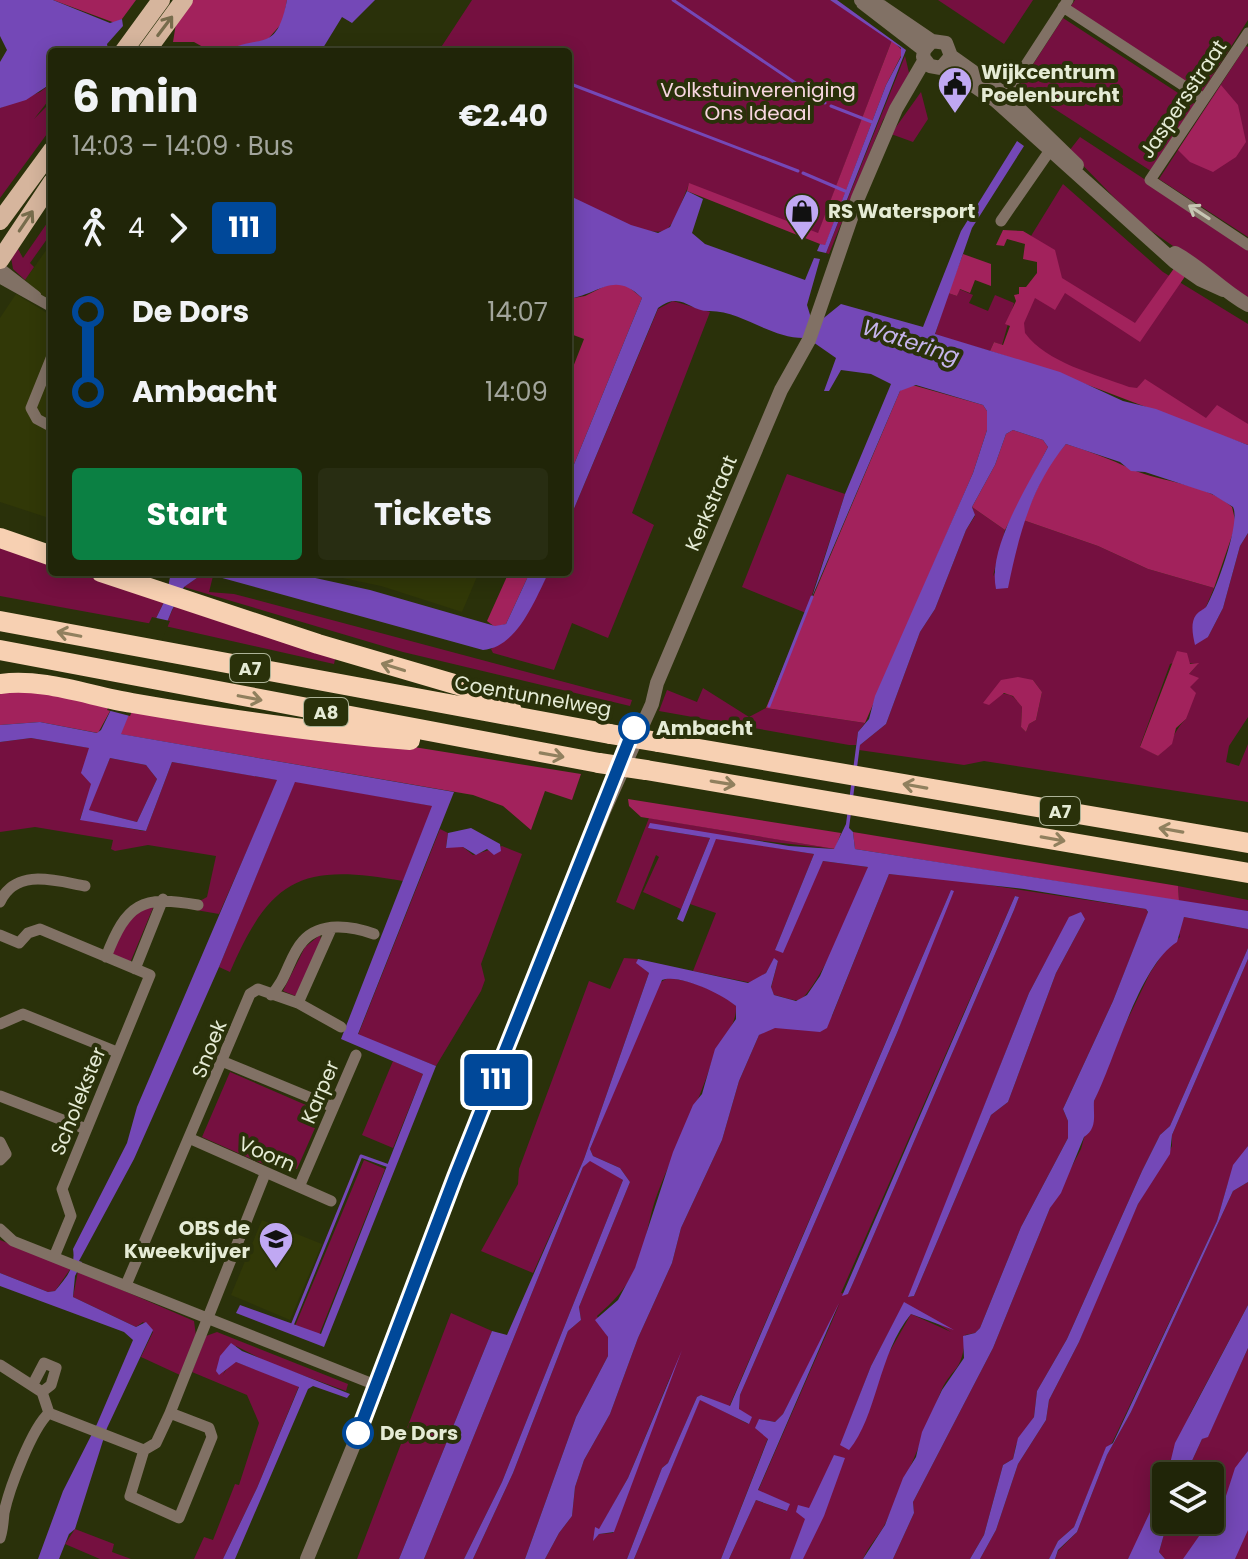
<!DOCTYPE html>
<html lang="en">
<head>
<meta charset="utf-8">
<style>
  :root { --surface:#202508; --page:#282d12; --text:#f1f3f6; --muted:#a2a59c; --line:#3d4229; --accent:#0b8043 }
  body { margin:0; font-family:Poppins,sans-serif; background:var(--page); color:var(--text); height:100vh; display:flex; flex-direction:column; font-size:30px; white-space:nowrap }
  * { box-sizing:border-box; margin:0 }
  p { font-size:26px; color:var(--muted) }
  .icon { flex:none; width:44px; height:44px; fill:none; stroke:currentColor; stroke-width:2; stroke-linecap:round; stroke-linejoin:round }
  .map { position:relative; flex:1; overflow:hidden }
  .side { position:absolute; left:48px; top:48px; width:524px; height:528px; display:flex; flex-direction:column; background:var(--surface); border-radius:8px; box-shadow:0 4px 20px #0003,0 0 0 2px var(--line) }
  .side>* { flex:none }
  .badge { padding:0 16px; border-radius:6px; font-size:28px; line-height:52px }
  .tools { position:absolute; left:1152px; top:1462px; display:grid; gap:16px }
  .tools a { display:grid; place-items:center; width:72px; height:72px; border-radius:8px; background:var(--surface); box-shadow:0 4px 20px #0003,0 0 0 2px var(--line); font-size:40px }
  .map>.badge { position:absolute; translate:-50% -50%; box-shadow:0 0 0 4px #fff }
  .legs { display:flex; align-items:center; gap:12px; height:88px; padding:0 24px; font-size:26px }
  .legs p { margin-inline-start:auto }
  .overview { display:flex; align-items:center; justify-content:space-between; height:136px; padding:0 24px }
  h1 { font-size:44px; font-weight:700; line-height:60px }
  .button { display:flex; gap:16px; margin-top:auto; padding:16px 24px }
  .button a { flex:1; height:92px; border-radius:8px; background:var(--accent); color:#fff; font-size:32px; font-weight:700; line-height:92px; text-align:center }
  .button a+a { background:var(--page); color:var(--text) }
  ul { padding:0 24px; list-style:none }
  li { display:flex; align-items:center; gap:28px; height:80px; font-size:30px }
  li i { display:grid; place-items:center; width:12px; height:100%; margin:0 10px; background:currentColor }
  li i::after { content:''; width:20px; height:20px; margin:-10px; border:6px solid; border-radius:50%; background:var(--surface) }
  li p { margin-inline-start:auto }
  li:first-child i { background:linear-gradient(#0000 50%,currentColor 0) }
  li:last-child i { background:linear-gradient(currentColor 50%,#0000 0) }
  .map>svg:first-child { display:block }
  .built { fill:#313807 }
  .green { fill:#751040; fill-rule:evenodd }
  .forest { fill:#a2225c }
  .water { fill:#7448b7; fill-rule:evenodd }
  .pier { fill:#2a310a }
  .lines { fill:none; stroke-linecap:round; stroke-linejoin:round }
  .stream { stroke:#7448b7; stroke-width:3 }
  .minor { stroke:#817165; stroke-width:11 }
  .tertiary { stroke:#817165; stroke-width:14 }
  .primary { stroke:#d6b59d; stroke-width:18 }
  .motorway { stroke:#f7d0b2; stroke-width:20 }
  .motorway-bridge { stroke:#f7d0b2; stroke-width:20 }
  .oneway { stroke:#776c4c }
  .oneway2 { stroke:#c7c6b3 }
  .oneway3 { stroke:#90805e }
  .line-1-casing { stroke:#fff; stroke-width:18 }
  .line-1 { stroke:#004899; stroke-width:12 }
  .stop-1-dot { fill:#fff; stroke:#004899; stroke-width:4 }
  .labels { text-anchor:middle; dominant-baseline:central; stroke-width:8; stroke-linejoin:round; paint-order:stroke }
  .shield { fill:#2a310a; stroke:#adb398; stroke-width:2 }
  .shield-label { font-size:18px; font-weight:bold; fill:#e5ebd5 }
  .poi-label { font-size:20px; font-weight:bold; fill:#e5ebd5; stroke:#2a310a; text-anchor:start }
  .park-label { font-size:20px; fill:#f8d6e0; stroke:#2a310a }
  .street-label { font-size:20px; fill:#e5ebd5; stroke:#2a310a }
  .stop-label { font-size:20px; font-weight:bold; fill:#e5ebd5; stroke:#2a310a; text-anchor:start }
  .water-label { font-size:22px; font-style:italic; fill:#c6b5ed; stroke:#2a310a }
</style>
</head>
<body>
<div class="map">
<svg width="1248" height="1559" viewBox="0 0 1248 1559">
  <rect width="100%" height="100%" fill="#2a310a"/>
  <path class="built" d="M52,242V304L25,280Z
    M16,294L52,316V519L0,502V318Z
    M313,572H479L462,612L381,586Z
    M262,1220L322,1244L290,1320L231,1295Z"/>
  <path class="green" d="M472,0H830L892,40L818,234L689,184L675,219L666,231C642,237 590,208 568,195V52H438Z
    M938,0H1033L1004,44Z
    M1075,0H1248V20L1201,94L1069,9Z
    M1063,18L1195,104L1151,171L1019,86Z
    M1246,46L1248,47V237L1159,179Z
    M905,56L910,77L883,120L829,254L826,253Z
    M52,83V96L34,119L52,101V127L0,198V108L40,92Z
    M921,92L928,119L913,142L891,134Z
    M1080,137L1248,247V298L1137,221L1069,151Z
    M1063,184L1163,272L1248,324V444L1007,353L1049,250L1031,236Z
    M52,216V232L30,263L34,267L25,280L13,269L11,257L17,247L23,258Z
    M959,289L973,295L969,303L988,311L995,295L1014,303L1002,345L994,342L990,351L935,335L948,293L957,296Z
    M673,301L710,312L632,513L654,525L608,638L572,623L554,670L493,653L491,649L518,628L549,572H568V523L658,309Z
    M787,474L845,494L806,613L742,587Z
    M972,507L1005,530L993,576L1023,520L1098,546L1148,569L1214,588L1205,609L1208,637L1223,608L1240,546L1248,533V717L1229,746L1226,762L1239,766L1248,744V802L984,761L964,765L859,750L860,745L886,724L920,632L935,609L966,530L975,516ZM1176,662L1198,664L1189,674L1186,719C1173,731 1173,744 1158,756L1140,746L1170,664ZM1033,680L1042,692L1036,720L1029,724L1026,732L1021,727L1022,707C1014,696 1009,691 996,696Z
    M0,544L52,560V572H91L166,598L153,624L0,596Z
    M204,573L213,576L209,592L234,594L632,700L630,706L403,652L184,587Z
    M177,600L336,655L334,664L165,626Z
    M703,688L749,717L766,708L865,723L858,732L856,745H849L659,711L667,690L697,702Z
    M31,738L90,748L92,784L80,819L143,831H146L172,762L278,780L219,914L196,910L198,902L207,897L216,856L148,845L115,851L111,849L113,840L35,827L0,832V742Z
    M110,758L146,765L157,779L137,822L88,810Z
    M295,781L433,806L403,881C302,863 271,877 230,972L219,967Z
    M649,818L835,849L648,828L710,838L681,909L643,892L659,857L656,855L634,910L616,902Z
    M440,829L448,833L446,847H463L473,855L502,846L522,854L481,964L485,980L481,991L436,1066L358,1035Z
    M716,838L814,854L775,950L823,861L868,867C865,886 815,996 799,1000C792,1001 781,996 774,995L771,988L778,961L774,959L766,973L752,983L693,971L716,913L690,904Z
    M889,874L956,880L1146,909L1148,913L1113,1001L1063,1109L1068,1121V1138L1021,1227L980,1328L975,1333L965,1335C963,1375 951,1365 939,1396C923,1439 905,1479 886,1522C880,1535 869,1545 863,1559H729L756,1500L786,1511L789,1504L758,1491L840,1303L783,1414L775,1422L759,1419L756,1428L768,1438L721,1559H634L700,1399L748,1424L739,1409L740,1395L897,1033L951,890L729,1407L702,1395L697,1397L668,1463L662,1468L627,1559H545L559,1533L572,1516L575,1487L584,1460L610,1414L638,1338L672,1263L681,1228L722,1140L739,1081L759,1035L768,1029L832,1016ZM1015,896L1019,897L1014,910L853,1283L848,1294L841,1293ZM1085,919L1056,973L1008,1102L991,1115L914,1296L909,1297L1029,993L1046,961ZM904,1303L951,1332L911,1314L882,1365L859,1433L848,1426L871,1366ZM673,1370L613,1533L599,1534L594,1539L628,1478Z
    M1178,886L1248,900V911L1179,901Z
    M155,903L130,963L111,955L128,918Z
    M1184,917L1248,929V948L1170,1126L1160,1135L1142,1171L1067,1339L1037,1391L1034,1417L1016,1445L1013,1459L1003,1465L984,1535L970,1559H893L914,1513L913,1502L993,1348L1050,1208L1081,1149L1094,1101L1123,1029L1150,973L1166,949L1180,937L1178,929Z
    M320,935L321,940L298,997L283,991L305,947Z
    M624,958L638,959L637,963L649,973L584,1159L533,1273L481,1251L518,1184L519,1169L589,981L610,989Z
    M1248,959V1146L1228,1183L1217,1221L1112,1443L1106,1448L1074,1527L1058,1541L1049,1559H980L996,1530L1018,1464L1046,1420L1049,1400L1079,1342L1112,1260L1138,1204L1172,1146V1135Z
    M668,978C689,980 721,991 736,1006C737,1029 718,1041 712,1061C698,1106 675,1148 658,1192C648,1217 647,1244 635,1269C625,1290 614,1301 597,1316L608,1337V1356L576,1417L525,1559H473L513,1473L568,1331L581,1320L579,1307L630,1182L620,1168L593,1156L590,1149L659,983Z
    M393,1061L423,1074L393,1148L362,1135Z
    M230,1072L322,1112L297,1169L263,1164L202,1137Z
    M364,1160L385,1169L319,1335L295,1326Z
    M590,1160L623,1180L502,1482L464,1559H424L583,1167Z
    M1248,1182V1305L1191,1412L1145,1528L1128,1559H1055L1058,1551L1077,1532L1107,1455L1131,1412L1233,1191Z
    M0,1240L71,1268L55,1291L48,1292L0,1273Z
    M78,1271L194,1321L196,1336L180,1375L141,1357L153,1332L143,1322L136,1327L73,1297Z
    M451,1313L492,1331L399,1559H357Z
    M217,1332L348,1384L346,1391L269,1363L236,1346L223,1375L230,1363L236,1362L299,1386L257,1488L223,1559H194L204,1537L213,1540L235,1484L239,1485L259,1423L247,1395L192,1372L206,1336Z
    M1248,1348V1559H1165L1159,1552L1168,1520H1210V1476H1185L1202,1439L1208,1436Z
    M75,1529L114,1544L112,1552L131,1559H100L65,1544Z"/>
  <path class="forest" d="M53,0H136L122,19L115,23Z
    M190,0H287L283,22L267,40L212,52L194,42H173L177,17Z
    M892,40L901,49V56L886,85L825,246L687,191L689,183L818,233Z
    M1221,85L1238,105L1246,142L1236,157L1213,172L1190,162L1178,150Z
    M1003,230L1023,231L1055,250L1062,278L1135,323L1175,267L1186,275L1140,342L1065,293L1055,310L1035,298L1024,323L1025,333C1047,363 1095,374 1129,387L1137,388L1145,379L1206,418L1217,405L1248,424V445C1161,414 1078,379 990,351L994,342L1003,345L1010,326L1005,324L1016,301L1014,295L1019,294V287H1026L1037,273V262L1023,259L1025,244L1007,239L1004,246L996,245Z
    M963,254L991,264V286L975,280L970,293L960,289L957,296L948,293Z
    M611,283L625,284L642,298L568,479V380L584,339L568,333V299L585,296Z
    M905,386H916L983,405L987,411V430L973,473L865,723L766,708L900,391Z
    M1013,430L1043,440L1048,447L1005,530L972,507L995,465L1006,434Z
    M1066,444C1089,451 1110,459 1131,469C1163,483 1205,483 1232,507L1236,524L1214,588L1148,569L1098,546L1023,520L1048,465Z
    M509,572H530L506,624L495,627L487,621Z
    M1177,651L1187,653L1190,664L1199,663L1189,674L1199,678L1190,687L1196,693L1186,719L1176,728L1172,744L1158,756L1140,747Z
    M1018,677L1033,680L1042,692L1036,720L1029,724L1026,732L1021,727L1022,707L1013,696L1004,693L989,705L983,703L1001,680Z
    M20,689L116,700L98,733L40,722L0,725V692Z
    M134,702L581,774L572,800L545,791L531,830L503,806L473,795L120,734Z
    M628,799L841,833L835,849L641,817L629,806Z
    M853,832L1178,886L1179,901L855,849Z"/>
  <path class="water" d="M0,0H53L110,23L122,19L123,26L107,44L108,49L117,52H52V83L26,100L0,108V62L7,50L0,36Z
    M287,0H375L352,23L342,17L323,48L328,52H224C260,32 276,56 287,0Z
    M830,0H837L906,50L826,253L817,251L820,244L825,245L886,85L901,57V48Z
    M1017,141L1024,146L972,228L935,334L1060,372L1123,401L1156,409L1248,445V533L1240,546L1223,608L1208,637L1195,645C1193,636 1190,623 1196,615C1199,611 1203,610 1206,607C1216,590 1241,522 1233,507L1212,494L1145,472L1131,471L1120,462L1066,444C1031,486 1019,535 1008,588L996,589C987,547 1029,484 1048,447L1043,440L1013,430L1006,434L995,465L972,507L975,515L966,530L935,609L920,632L886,724L860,745L849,828L853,832L855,849L1248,911V929L1184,917L1177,942C1139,966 1115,1060 1094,1101C1093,1115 1098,1128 1084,1137L1061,1193L1050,1208L993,1348L913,1502L914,1513L893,1559H863L885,1525L903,1478L916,1457L922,1432L942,1390L964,1358L963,1336L975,1333L980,1328L1021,1227L1068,1138V1121L1063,1109L1113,1001L1148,912L1146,909L1024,889L889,874L827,1028L820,1032L775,1028L759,1035L739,1081L722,1140L681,1228L672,1263L638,1338L610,1414L584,1460L575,1487L572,1516L559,1533L545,1559H525L576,1417L608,1356V1337L595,1320L618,1300L635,1268L673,1152L693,1105L702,1094L715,1049L736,1019V1006C724,995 679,973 662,980L590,1149L593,1156L620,1168L630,1182L579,1307L581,1320L568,1331L513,1473L473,1559H464L502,1482L623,1180L590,1161L583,1167L424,1559H399L492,1331L507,1335L584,1159L649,973L636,963L638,959L748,983L766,973L774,958L778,961L771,987L774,995L796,1001L807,995L820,976L868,867L823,861L783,953L775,950L814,854L716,839L683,922L677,919L710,838L648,828L650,823L789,846L834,849L846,824L858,732L869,719L875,696L973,473L987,430V411L983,405L916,385L900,391L812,597L845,494L891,384L871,374L841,370L829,391H824L836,358L813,342L820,321L841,304L923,327L961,231Z
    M687,191L703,199L692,233L705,244L805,280L814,258L820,259L807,305L811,318L804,338C770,338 741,311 710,311C689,312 682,290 658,308L568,523V479L642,298C614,270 600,294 568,299V270L574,258L568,247V195L631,225L658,233L670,227Z
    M171,572H288L370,590L495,626L506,624L530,572H549C535,599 518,647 483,650L204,573L184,587L172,610L121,734L454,792L358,1034L436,1066L324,1347L236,1313L240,1305L321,1334L423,1074L341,1039L432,806L295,782L219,967L134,1159L79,1261L82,1262L75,1276L73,1297L136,1327L146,1322L153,1330L107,1428L75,1529L69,1534L59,1559H38L63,1491L97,1424L133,1340L124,1332L0,1286V1273L48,1292L55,1291C66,1278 76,1267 73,1249L127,1143L137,1107L277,780L172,762L146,831L80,820L91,784L81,773L89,748L31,738L0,742V725L40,722L97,733L101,730L166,598ZM110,758L146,765L157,779L137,822L89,810Z
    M471,828L500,844L501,851L494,855L487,849L476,855L463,847L446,848L448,833Z
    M951,890L954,891L897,1033L740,1395L739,1409L752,1417L749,1424L700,1400L634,1559H627L662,1468L668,1463L697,1397L701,1395L730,1406Z
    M1015,896L1019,897L1014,910L853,1283L848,1294L842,1296Z
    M1081,912L1085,919L1056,973L1008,1102L991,1115L914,1296L908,1297L1029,993L1069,917Z
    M1248,948V959L1172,1135L1170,1154L1138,1204L1079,1342L1049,1400L1046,1420L1018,1464L996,1530L980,1559H970L984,1535L1003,1465L1013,1459L1018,1438L1034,1417L1037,1391L1067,1339L1142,1171L1160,1135L1170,1126Z
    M1248,1146V1182L1233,1191L1131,1412L1107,1455L1077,1532L1058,1550L1055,1559H1049L1058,1541L1074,1527L1106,1447L1113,1443L1217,1221L1233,1165Z
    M904,1302L954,1330L911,1314C878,1354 877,1417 849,1450L840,1445L871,1366Z
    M839,1303L758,1490L790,1504L787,1511L756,1500L729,1559H721L768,1439L755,1428L759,1419L775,1422L783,1414Z
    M1248,1305V1348L1208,1437L1202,1439L1185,1476H1167L1175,1443Z
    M231,1343L242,1351L350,1394L347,1398L313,1386L308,1389L235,1559H223L257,1488L299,1387L236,1362L219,1375L216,1371L220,1356Z
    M682,1350L614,1532L599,1534L593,1541L595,1527L599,1529L628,1478Z
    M1248,1451V1530L1235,1559H1183L1225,1499L1235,1468Z
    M834,1455L845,1458L824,1516L803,1559H790L805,1519L796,1512L798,1505L809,1508Z
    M1166,1478L1168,1520L1159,1552L1165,1559H1128Z"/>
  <path class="pier" d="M152,617L170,621L130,716L107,710Z"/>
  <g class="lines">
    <path class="stream" d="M673,0L825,103
      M474,48L485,52
      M568,83L798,171
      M831,106L872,122
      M803,173L845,191
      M769,706L812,597
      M291,1328L361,1156L389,1166"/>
    <path class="minor" d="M1063,7L1204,99
      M1248,33L1150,180L1248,245
      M999,97L1018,77L1068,0
      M1001,221L1055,143
      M0,268L36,296
      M0,278L52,307
      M52,356L31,408L37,419L52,427
      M0,902C16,867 57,881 85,886
      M0,935L19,943L28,933L40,929L150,975L62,1189L71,1216L54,1257
      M106,957C127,903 141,895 198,905
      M135,969L163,899
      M271,995C287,980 289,956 303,941C321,921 352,926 374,934
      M298,1003L331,929
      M0,1024L23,1014L117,1052
      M224,1062L333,1107
      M0,1096L86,1129
      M191,1139L331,1201
      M0,1142L6,1154L0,1160
      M299,1187L356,1055
      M0,1229L13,1241L378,1386
      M126,1285L250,994L258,989L298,1003L341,1027
      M0,1365L42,1392L49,1413C32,1428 9,1489 4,1513C3,1522 3,1529 0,1538
      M33,1384L44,1363L56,1368L51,1385L42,1392
      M49,1413L144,1450
      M170,1413L209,1428L212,1437L179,1518L130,1496L144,1450L156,1443L170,1413L265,1174"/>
    <path class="tertiary" d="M861,0L882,7L932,41L946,43L951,56L941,68L930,66L923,57L924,50L932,41
      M863,3L924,50
      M951,56L1003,93L1077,165
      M945,66L996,101L1175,262L1201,280L1223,290
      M1175,253C1203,268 1221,290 1248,305
      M307,1559L378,1386L455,1177L603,813L652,704L657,683L781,390L809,340L858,198L896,109L924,61"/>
    <path class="primary" d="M123,52L161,0
      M146,52L184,0
      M0,221L52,150
      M0,260L52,182"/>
    <path class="motorway" d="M0,538L52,556
      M101,572L318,644L468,688L512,711
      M0,621L610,734
      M0,650L599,763
      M0,684C44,678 89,696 132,703C224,719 317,733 410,740
      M658,742L1248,843
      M646,770L1248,873"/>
    <path class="motorway-bridge" d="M610,734L658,742
      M599,763L646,770"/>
  </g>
  <defs><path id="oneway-shaft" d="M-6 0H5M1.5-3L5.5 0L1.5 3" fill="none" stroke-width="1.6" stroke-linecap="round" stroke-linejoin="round" transform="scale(2)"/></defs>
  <g class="oneway">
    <use href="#oneway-shaft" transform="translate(165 26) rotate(-53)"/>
    <use href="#oneway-shaft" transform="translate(26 221) rotate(-56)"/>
  </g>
  <use class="oneway2" href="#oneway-shaft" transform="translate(1199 212) rotate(-147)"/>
  <g class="oneway3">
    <use href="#oneway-shaft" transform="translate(69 634) rotate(-169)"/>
    <use href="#oneway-shaft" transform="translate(393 667) rotate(-163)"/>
    <use href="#oneway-shaft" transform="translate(250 698) rotate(11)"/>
    <use href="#oneway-shaft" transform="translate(552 755) rotate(10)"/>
    <use href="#oneway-shaft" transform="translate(723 783) rotate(9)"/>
    <use href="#oneway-shaft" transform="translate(915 786) rotate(-170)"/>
    <use href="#oneway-shaft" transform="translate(1171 830) rotate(-170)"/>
    <use href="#oneway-shaft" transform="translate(1053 839) rotate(10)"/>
  </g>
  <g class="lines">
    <g class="line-1-casing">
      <path id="line-1" d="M358,1433L455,1177L634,728"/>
    </g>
    <use href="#line-1" class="line-1"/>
  </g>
  <defs>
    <g id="civic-pin" transform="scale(1.8)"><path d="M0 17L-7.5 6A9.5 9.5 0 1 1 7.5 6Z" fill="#c0a8f3" stroke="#2a310a"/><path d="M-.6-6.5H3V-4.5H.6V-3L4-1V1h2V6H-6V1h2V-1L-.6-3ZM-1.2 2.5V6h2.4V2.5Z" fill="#111"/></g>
    <g id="shop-pin" transform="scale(1.8)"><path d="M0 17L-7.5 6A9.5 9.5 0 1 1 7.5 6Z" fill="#c0a8f3" stroke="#2a310a"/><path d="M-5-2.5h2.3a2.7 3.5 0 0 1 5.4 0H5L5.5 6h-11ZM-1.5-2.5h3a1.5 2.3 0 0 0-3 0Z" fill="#111"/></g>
    <g id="school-pin" transform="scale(1.8)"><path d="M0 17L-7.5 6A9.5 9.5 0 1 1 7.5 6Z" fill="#c0a8f3" stroke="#2a310a"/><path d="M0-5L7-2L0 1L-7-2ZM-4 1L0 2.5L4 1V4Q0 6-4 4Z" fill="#111"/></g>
  </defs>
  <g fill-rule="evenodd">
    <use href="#civic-pin" x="955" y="84"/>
    <use href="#shop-pin" x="802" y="211"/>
    <use href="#school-pin" x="276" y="1239"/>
  </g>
  <g class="stop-1-dot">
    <circle cx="634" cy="728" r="14"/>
    <circle cx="358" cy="1433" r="14"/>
  </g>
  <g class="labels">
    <g class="shield">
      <rect x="230" y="654" width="40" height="28" rx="6"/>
      <rect x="304" y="698" width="44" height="28" rx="6"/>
      <rect x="1040" y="797" width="40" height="28" rx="6"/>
    </g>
    <g class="shield-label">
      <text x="250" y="668">A7</text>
      <text x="326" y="712">A8</text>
      <text x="1060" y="811">A7</text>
    </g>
    <g class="poi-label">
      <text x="981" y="72">Wijkcentrum<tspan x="981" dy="23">Poelenburcht</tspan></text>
      <text x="828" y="211">RS Watersport</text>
      <text x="250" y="1228" text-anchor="end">OBS de<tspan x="250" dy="23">Kweekvijver</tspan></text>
    </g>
    <g class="park-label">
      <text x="758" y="90">Volkstuinvereniging<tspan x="758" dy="23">Ons Ideaal</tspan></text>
    </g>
    <g class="street-label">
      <text transform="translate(1183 99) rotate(-56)">Jaspersstraat</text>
      <text transform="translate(711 503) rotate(-67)">Kerkstraat</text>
      <text transform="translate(533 696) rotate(10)">Coentunnelweg</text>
      <text transform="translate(209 1049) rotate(-68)">Snoek</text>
      <text transform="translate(320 1092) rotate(-67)">Karper</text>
      <text transform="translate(78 1101) rotate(-68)">Scholekster</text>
      <text transform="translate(267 1154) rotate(23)">Voorn</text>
    </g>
    <g class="stop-label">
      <text x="656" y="728">Ambacht</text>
      <text x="380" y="1433">De Dors</text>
    </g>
    <g class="water-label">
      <text transform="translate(911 342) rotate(18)">Watering</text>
    </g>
  </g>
</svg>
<div class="tools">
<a><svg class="icon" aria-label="layers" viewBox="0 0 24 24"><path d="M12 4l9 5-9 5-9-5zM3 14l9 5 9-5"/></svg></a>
</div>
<b class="badge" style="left:496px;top:1080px;background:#004899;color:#fff">111</b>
<section class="side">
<div class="overview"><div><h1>6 min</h1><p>14:03 – 14:09 · Bus</p></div><b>€2.40</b></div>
<div class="legs"><svg class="icon" aria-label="walk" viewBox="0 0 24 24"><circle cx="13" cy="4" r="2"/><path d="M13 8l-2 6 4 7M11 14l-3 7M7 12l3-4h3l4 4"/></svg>4<svg class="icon" aria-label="forward" viewBox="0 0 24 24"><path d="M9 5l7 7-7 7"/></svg><b class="badge" style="background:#004899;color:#fff">111</b></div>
<ul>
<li><i style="color:#004899"></i><b>De Dors</b><p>14:07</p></li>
<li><i style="color:#004899"></i><b>Ambacht</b><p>14:09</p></li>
</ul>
<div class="button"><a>Start</a><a>Tickets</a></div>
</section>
</div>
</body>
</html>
